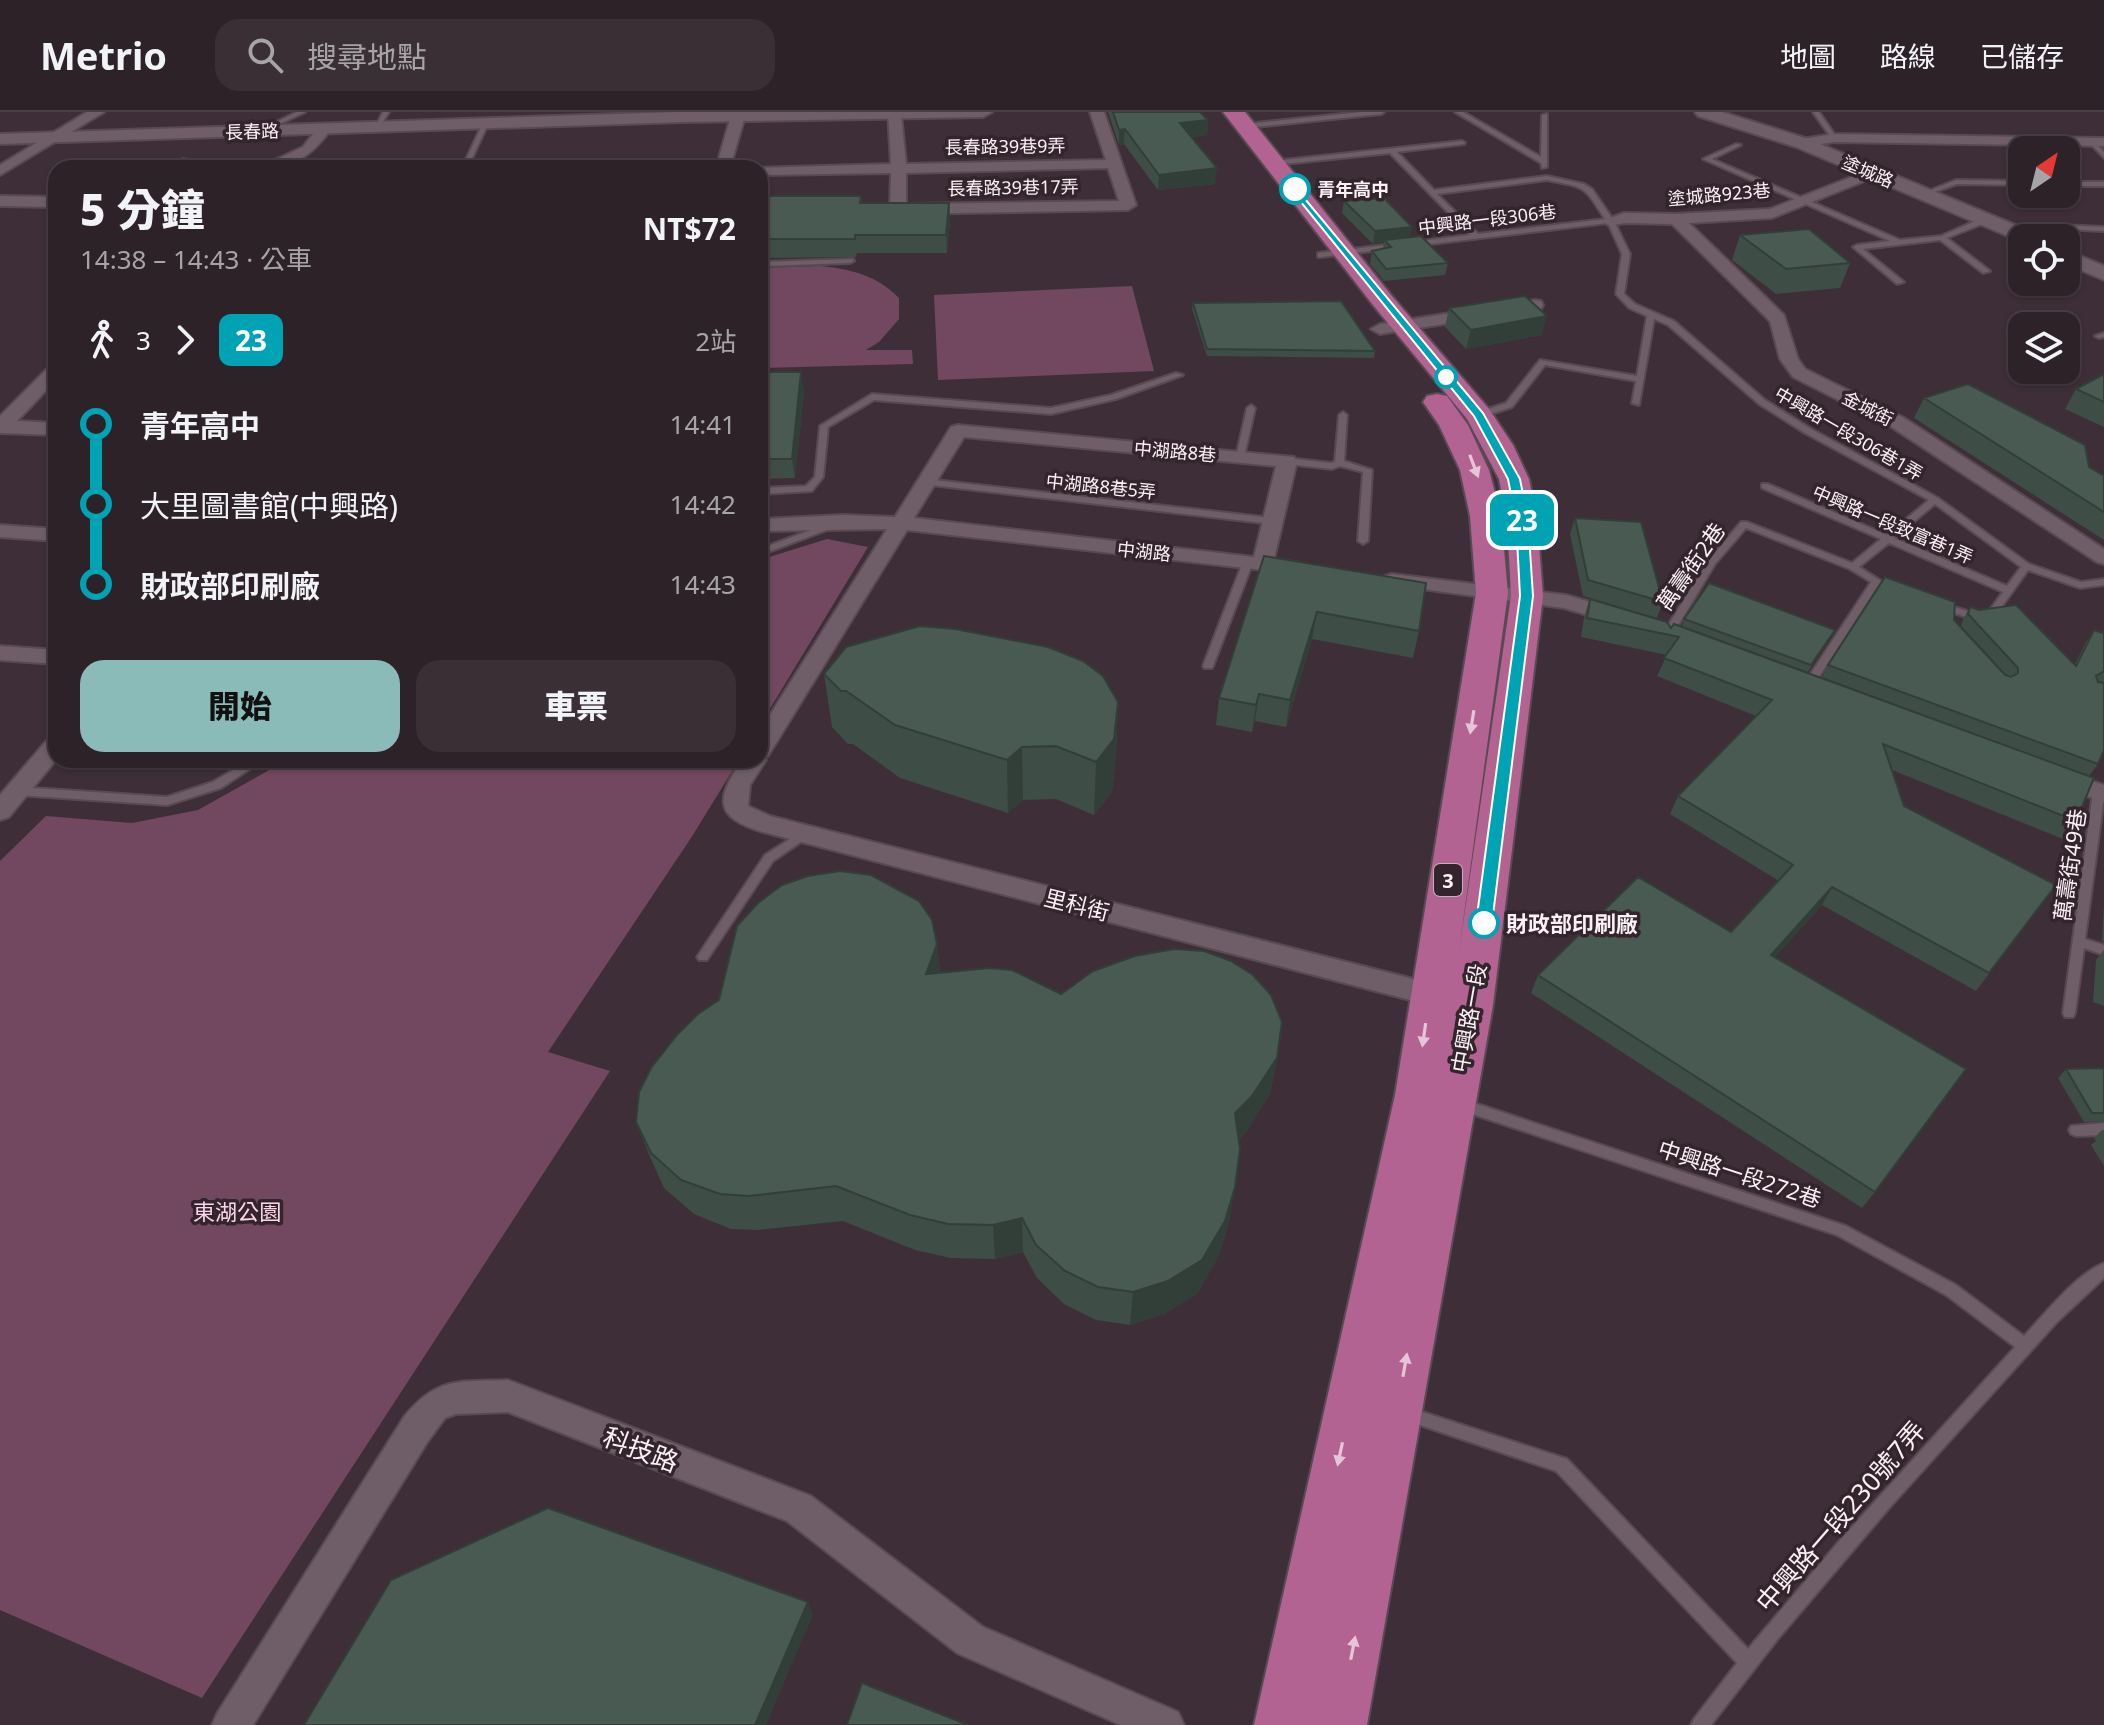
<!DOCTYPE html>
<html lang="zh-TW">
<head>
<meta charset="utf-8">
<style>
  :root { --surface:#2e2229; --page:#3a2f35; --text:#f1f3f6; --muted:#a7a4a8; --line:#493f46; --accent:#8bbbb9 }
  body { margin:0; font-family:"Noto Sans","Noto Sans TC",sans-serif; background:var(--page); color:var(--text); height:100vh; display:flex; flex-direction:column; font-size:30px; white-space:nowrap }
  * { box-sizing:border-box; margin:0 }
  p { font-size:26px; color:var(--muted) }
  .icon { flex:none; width:44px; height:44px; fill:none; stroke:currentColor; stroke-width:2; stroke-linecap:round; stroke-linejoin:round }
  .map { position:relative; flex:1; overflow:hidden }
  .drawer { position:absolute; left:48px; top:48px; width:720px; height:608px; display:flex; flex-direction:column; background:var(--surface); border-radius:24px; box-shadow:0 2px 6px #0004,0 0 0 2px var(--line) }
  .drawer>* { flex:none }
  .badge { padding:0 16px; border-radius:12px; font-size:28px; line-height:52px }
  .needle { width:52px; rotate:35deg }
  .fabs { position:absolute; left:2008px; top:24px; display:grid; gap:16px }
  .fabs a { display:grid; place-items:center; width:72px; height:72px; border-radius:16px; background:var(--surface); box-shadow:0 2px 6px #0004,0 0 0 2px var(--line); font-size:40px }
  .map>.badge { position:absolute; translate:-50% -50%; box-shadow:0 0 0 4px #fff }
  .legs { display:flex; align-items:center; gap:12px; height:88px; padding:0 32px; font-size:26px }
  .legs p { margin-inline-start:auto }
  .overview { display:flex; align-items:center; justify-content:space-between; height:136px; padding:0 32px }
  h1 { font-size:44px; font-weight:800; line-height:60px }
  .action { display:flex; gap:16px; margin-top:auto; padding:16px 32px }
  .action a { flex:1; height:92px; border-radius:24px; background:var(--accent); color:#111; font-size:32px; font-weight:800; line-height:92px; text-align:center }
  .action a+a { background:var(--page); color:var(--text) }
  ul { padding:0 32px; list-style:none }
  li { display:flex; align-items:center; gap:28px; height:80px; font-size:30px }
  li i { display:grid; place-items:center; width:12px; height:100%; margin:0 10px; background:currentColor }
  li i::after { content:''; width:20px; height:20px; margin:-10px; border:6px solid; border-radius:50%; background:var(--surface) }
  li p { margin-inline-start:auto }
  li:first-child i { background:linear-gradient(#0000 50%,currentColor 0) }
  li:last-child i { background:linear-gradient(currentColor 50%,#0000 0) }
  header { display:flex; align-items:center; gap:48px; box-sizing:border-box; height:112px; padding:0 40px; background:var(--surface); border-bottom:2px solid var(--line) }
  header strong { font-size:38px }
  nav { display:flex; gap:44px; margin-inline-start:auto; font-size:28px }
  .search { width:560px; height:72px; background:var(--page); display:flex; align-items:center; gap:20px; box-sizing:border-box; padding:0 28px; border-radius:24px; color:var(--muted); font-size:30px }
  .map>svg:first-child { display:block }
  .green { fill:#71485f }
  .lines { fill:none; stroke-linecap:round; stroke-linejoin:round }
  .service-casing { stroke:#584a52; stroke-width:4 }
  .minor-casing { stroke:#584a52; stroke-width:4 }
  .tertiary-casing { stroke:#584a52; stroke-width:4 }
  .primary-casing { stroke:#584a52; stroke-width:4 }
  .service { fill:#6f5e67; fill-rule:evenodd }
  .minor { fill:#6f5e67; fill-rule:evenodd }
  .tertiary { fill:#6f5e67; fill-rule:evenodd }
  .primary { fill:#b26392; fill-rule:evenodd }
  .wall { fill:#3e4d46 }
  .shaded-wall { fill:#323f39 }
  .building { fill:#485a51; stroke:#323f39; stroke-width:2 }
  .oneway { fill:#e5c6d8 }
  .line-1 { fill:#00a3b4; stroke:#fff; stroke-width:2 }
  .stop-1-dot { fill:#fff; stroke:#00a3b4; stroke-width:4 }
  .labels { text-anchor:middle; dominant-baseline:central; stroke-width:7; stroke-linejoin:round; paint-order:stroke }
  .far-street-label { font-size:18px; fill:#fbf0f6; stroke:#34252d }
  .far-stop-label { font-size:18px; font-weight:bold; fill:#fbf0f6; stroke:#34252d; text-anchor:start }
  .shield { fill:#34252d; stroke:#bfb3ba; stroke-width:2 }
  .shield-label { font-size:20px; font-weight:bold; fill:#fbf0f6 }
  .street-label { font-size:22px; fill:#fbf0f6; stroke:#34252d }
  .stop-label { font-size:22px; font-weight:bold; fill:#fbf0f6; stroke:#34252d; text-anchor:start }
  .park-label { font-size:22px; fill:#fbd5e9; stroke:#34252d }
  .near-street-label { font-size:26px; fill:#fbf0f6; stroke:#34252d }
</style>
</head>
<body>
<header>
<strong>Metrio</strong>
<div class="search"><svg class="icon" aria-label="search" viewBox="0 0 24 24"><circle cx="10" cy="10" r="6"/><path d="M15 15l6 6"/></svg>搜尋地點</div>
<nav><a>地圖</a><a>路線</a><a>已儲存</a></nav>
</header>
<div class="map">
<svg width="2104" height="1613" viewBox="0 0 2104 1613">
  <rect width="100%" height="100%" fill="#3e2e37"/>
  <path class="green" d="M820,154C850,157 877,163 899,186V207L879,230L866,238H912L913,252L760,256V156Z
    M1132,174L1154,259L938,268L934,183Z
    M827,427L868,435L760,613V448Z
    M287,648H739L691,726L548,940L610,959L202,1586L0,1498V749L46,704L132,711L198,698Z"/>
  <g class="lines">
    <g class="service-casing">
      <path id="service" d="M297,0H305L265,19L260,18Z
        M383,0H389L379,16H375Z
        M1362,0H1384L1381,2L1246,16L1243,14L1246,12Z
        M1455,0H1463L1541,45L1542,3L1547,2V55L1542,56L1541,51Z
        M1813,0H1819L1837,26L1836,27H1832Z
        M483,11L488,12L468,55L462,56Z
        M1462,29L1465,31L1464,32L1397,40L1434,78L1547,64L1584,72L1592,77L1614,109L1630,142L1624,182L1635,192L1674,209L1765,288L1811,317L1938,386L2029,452L2081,470L2104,467V473L2080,476L2028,458L1995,504L1972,507L1939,496L1937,494L1942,491L1973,501L1989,499L2003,480L1889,431L1859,455L1881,469L1813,574L1809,575L1804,572L1871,470L1850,457L1746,416L1715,452L1673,522H1665L1664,520L1708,449L1741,410H1747L1852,451L1881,427L1762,376V372H1768L1887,423L1929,388L1805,321L1759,292L1668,213L1654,207L1639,293L1632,291L1636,269L1545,253L1512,295L1482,305H1476V301L1506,291L1540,248L1637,264L1647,204L1629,196L1616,182L1622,142L1608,111L1321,145H1318V141L1470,123L1390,41L1274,53L1271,51L1274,49ZM1547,68C1587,76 1583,73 1605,107L1478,122L1437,82ZM1935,392L2021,455L2007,474L1894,426Z
        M2090,29H2094L2104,40V46L2090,31Z
        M1736,32L1741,33L1712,47L1900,128L1941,124L1984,105H1990V109L1947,126L1990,159L1983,161L1940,128L1863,137L1904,170L1897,172L1853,135L1857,133L1890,129L1703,47Z
        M183,47L188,48L181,56H174Z
        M1956,68L2022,69V73L1957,72L1926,83L1921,82Z
        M2066,70H2104V74H2066Z
        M2036,112L2104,115V119L2036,116L2016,121L2012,119Z
        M853,147L854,149L850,151L760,154V150Z
        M2104,221V225L2099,226L2095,224Z
        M1176,261L1183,263L1116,287L1051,302L874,288L828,315L823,365L812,379L760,382V376L806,374L815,365L820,314L872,282L1051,296L1111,283Z
        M1251,293L1255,296L1244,345L1240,348L1236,345L1247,296Z
        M1343,300L1347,303L1344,349L1372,358L1368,429L1363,432L1358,429L1363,360L1340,354L1332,357L1287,352L1283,349L1287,346L1331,351L1335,350L1339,303Z
        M925,367L1273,406L1278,409L1273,412L922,372L921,370Z
        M832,410L835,411V415L760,443V437Z
        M1248,447L1253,450L1213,554L1212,556H1204L1203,554L1243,450Z
        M250,648H263L221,676L167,693L17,683L11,679L17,675L167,685L213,670Z
        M2099,676L2103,677L2104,684L2085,827L2104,833V843L2084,836L2075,901L2073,905H2065L2063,901L2093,680Z
        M804,718L810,722L808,725L773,749L707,848H699L697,845L765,743Z
        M1459,986L1846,1114L1956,1173L2024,1224C2046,1201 2075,1163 2104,1151V1166L2057,1210L1890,1395L1777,1528L1711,1613H1691L1694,1607L1737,1551L1556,1359L1402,1307L1399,1302L1402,1297L1407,1295L1567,1347L1748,1537L1841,1427L2015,1235L1946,1183L1837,1123L1454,996L1452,992L1454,988Z
        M2104,1011V1023L2076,1024L2071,1022L2069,1018L2071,1014Z"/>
    </g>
    <g class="minor-casing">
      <path id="minor" d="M87,0H104L0,63V53Z
        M739,0L745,4L730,56H716L731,4Z
        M888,0L901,2L906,52L1106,48L1090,0H1104L1136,93L1128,98L898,102L890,97L891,61L760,63V56H755L891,52ZM1108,56L1119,89L906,92V61Z
        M324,13L331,17C311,45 293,56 258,56L303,35L319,14Z
        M1834,22L2104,26V34L1834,30L1802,35L1795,31L1802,27Z
        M1872,57L1877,58V64L1772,106L1689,111L1784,203L1798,247L1805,257L1904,306L2104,437V452L2097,450L1890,314L1793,265L1780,247L1770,209L1672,112L1624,111L1610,114L1602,109L1624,101L1676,102L1770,97Z
        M0,84L56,85V95L0,94Z
        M1535,188L1541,189L1543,193L1541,197L1380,222L1371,217L1380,212Z
        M56,253V268L17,309L56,311V323L0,321V304L50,254Z
        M958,313L1294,345L1297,349L1274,447L1305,452L1308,456L1298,462L907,418L768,644L764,645L766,648L750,673L748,694L770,704L1445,875L1455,878L1459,886L1455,894L1445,897L763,720C713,705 716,687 742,648H760V619L887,417L760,419V407L843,403L895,405L951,315ZM964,325L1276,354L1254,445L914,406Z
        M0,413L56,417V429L0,425Z
        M1392,462L1566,483L1629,501L1632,506L1621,513L1564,496L1385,472L1382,468L1385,464Z
        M0,534L56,538V552L0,548Z
        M56,625V648L9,705L0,708V683L48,627Z
        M2056,657L2104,673V690L2048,671L2044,665L2048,659Z
        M508,1268L811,1384L983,1515L1178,1600L1184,1613H1121L957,1541L787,1409L508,1300L456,1302L445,1306L428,1329L253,1613H212L218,1600L404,1305C437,1264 459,1270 508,1268Z"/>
    </g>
    <g class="tertiary-casing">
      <path id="tertiary" d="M678,0H992L983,5L683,10L0,32V22Z
        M1695,0H1722L1808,27L2037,122L2040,126H2022V130L1796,35L1698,4Z
        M2066,138L2104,154V168L2066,152Z"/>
    </g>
    <g class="primary-casing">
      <path id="primary" d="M1223,0H1245L1391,183L1489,297L1513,333L1529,367L1537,408L1543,484L1493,893L1367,1613H1254L1395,983L1476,481L1470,404L1460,358L1439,313L1423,290L1427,284L1437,282L1447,284L1468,313L1489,358L1501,404L1508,481L1459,839L1511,484L1507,408L1499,367L1467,307L1373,193Z"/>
    </g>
    <use href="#service" class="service"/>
    <use href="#minor" class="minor"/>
    <use href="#tertiary" class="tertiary"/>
    <use href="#primary" class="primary"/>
  </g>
  <path class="wall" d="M1108,0H1200L1208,8L1207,23L1191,25L1215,72L1158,78L1124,32L1119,33Z
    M760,84H861L862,91H949L950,109L947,141H857L856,145L760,146Z
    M1344,89L1410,125L1448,151L1445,163L1384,169L1370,152L1372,139L1383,137L1384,130L1373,132L1342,101Z
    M1740,123L1850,151L1840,176L1776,182L1732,148Z
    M1193,191L1375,239L1374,246L1207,244L1192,197Z
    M1449,196L1542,223L1466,237L1445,215Z
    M760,260L804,279L795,366L760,367Z
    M2104,262V315L2065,297L2076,277Z
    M1924,286L2089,355L2104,364V428L1914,306Z
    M1575,406L1663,490L1657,506L1583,484L1570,422Z
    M1264,444L1419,519L1413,546L1312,527L1286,615L1255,609L1252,620L1216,613L1219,586Z
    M1590,487L1671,516L2076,709L2063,727L1892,658L1904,694L2056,773L1976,879L1822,793L1775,845L1875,1080L1862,1096L1531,881L1538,863L1731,820L1779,769L1670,702L1678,684L1756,604L1657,564L1667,543L1581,525L1584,505Z
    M1970,495L2075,552L2086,530L2094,518L2102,521L2104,518V638L2098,652L2089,664L1822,565L1828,553L1954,508L2007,563L1961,514L1963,507Z
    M1684,507L1835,518L1808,560L1682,514Z
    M824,562L1118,590L1116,643L1112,680L1094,703L1056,687L1023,688L1008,701L900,666L853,632H848L832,615Z
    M2104,792V830L2102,829Z
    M937,832L940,861L1061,882L1277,946L1270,982L1246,1020L1239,1027L1229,1110L1219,1143L1197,1182L1164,1202L1130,1213L1096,1208L1064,1192L1037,1166L1023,1140L995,1147L951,1146L915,1138L843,1109L758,1118L731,1117L694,1102L664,1076L650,1045L636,1010Z
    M2104,838V894L2093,890L2096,848Z
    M2104,956V1009L2084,1010L2058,966L2066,957Z
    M2102,1018H2104V1054L2091,1033L2096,1029L2094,1026Z"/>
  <path class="shaded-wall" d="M1208,8L1207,23L1179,26L1180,11Z
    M1125,17L1124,32L1119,33V18Z
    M1217,56L1215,72L1158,78L1159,63Z
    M949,91L950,109L947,141L946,123Z
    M1412,115L1410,127L1384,128V130L1373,132L1375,119Z
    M1547,204L1542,223L1466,237L1471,218Z
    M801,260L804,279L795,366L792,347Z
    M1317,500L1312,527L1286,615L1290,588Z
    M1259,582L1255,609L1252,620L1256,593Z
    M1118,590L1116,643L1112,680L1094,703L1096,650Z
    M1022,635L1023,688L1008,701L1007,648Z
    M1832,775L1822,793L1761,861L1771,843Z
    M937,832L941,869L926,862Z
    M1277,946L1270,982L1246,1020L1229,1037L1235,1001Z
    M1235,1075L1229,1110L1219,1143L1197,1182L1164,1202L1130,1213L1133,1180Z
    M1022,1106L1023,1140L995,1147L993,1113Z
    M808,1490L813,1503L766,1613H755Z"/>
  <path class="building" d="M1113,0H1200L1208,8L1180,11L1217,56L1159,63L1125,17L1119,18Z
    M760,84H861L860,91H949L946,123H855V127H760Z
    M1384,86L1412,115L1375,119L1344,89Z
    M1809,117L1850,151L1786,157L1740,123Z
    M1421,124L1448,151L1386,157L1372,139L1391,135L1384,128Z
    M1525,184L1547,204L1471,218L1449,196Z
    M1341,189L1375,239L1207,237L1193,191Z
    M760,260H801L792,347H760Z
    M2104,262V290L2076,277Z
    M1968,272L2085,333L2089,355L2104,364V400L1924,286Z
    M1575,406L1641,410L1663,490L1588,468Z
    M1264,444L1426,471L1419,519L1317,500L1290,588L1259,582L1256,593L1219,586Z
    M1885,465L1955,490L1954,508L2005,563L2011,565L2018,561V556L1968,502L1970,495L1979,498L2016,493L2076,554L2094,518L2103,521L2104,519V559L2096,564L2098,570L2104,571V638L2098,652L1828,553Z
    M1709,471L1835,518L1811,553L1684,507Z
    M1590,487L1667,510L1671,516L1674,512L2094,666L2076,709L1883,632L1904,694L2056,773L1989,861L1832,775L1771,843L1966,957L1875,1080L1538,863L1638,765L1731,820L1793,753L1678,684L1772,588L1664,546L1679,525L1587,506Z
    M920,514L955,517L1048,535L1083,549L1103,564L1118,590L1114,627L1096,650L1056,634L1022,635L1007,648L895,613L846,579H841L824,562L846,535Z
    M840,759L871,763L919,789L932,808L937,832L926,862L989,856L1012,858L1061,882L1093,859L1135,844L1174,837L1204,839L1231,849L1253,863L1271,883L1282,910L1277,946L1252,984L1235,1001L1240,1037L1235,1075L1225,1109L1202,1148L1168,1169L1133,1180L1098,1175L1065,1159L1036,1133L1022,1106L993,1113L948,1112L910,1103L836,1074L748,1084L720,1082L681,1068L651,1041L636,1010L639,980L651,956L677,923L698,902L719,888L737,814L758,791L782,773L808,764Z
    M2104,956V1001H2092L2066,957Z
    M548,1396L808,1490L755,1613H304L391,1468Z
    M862,1571L968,1613H847Z"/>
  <defs><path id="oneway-solid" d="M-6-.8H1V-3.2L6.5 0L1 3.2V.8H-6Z" transform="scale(2)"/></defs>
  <g class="oneway">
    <use href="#oneway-solid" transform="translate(1474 354) rotate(69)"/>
    <use href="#oneway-solid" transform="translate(1472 610) rotate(99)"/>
    <use href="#oneway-solid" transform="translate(1424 923) rotate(98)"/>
    <use href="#oneway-solid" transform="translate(1405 1253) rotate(-80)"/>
    <use href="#oneway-solid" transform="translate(1340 1342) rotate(102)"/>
    <use href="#oneway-solid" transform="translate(1353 1536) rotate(-79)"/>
  </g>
  <path class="line-1" d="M1295,75L1483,301L1520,367L1528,408L1533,484L1492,811L1484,817L1476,811L1520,484L1516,408L1508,367L1474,304L1292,79Z"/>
  <g class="stop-1-dot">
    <circle cx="1295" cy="77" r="14"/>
    <circle cx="1446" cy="265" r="10"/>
    <circle cx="1484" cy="811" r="14"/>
  </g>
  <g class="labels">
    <g class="far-street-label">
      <text transform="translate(252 19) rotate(-2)">長春路</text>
      <text transform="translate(1005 34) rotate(-1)">長春路39巷9弄</text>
      <text transform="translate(1868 59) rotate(23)">塗城路</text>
      <text transform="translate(1013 75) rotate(-1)">長春路39巷17弄</text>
      <text transform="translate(1719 82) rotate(-5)">塗城路923巷</text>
      <text transform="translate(1487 107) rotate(-7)">中興路一段306巷</text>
      <text transform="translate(1868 296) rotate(27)">金城街</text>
      <text transform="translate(1849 321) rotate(30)">中興路一段306巷1弄</text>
      <text transform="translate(1175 339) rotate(5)">中湖路8巷</text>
      <text transform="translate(1101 374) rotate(6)">中湖路8巷5弄</text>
      <text transform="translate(1893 412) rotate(23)">中興路一段致富巷1弄</text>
      <text transform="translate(1144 439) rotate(6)">中湖路</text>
    </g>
    <g class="far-stop-label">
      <text x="1317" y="77">青年高中</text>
    </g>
    <rect class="shield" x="1434" y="752" width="28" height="32" rx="6"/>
    <g class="shield-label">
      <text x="1448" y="768">3</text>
    </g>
    <g class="street-label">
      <text transform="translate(1690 454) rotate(-55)">萬壽街2巷</text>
      <text transform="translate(2069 753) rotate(-82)">萬壽街49巷</text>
      <text transform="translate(1077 792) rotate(14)">里科街</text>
      <text transform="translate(1468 906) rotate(-80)">中興路一段</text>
      <text transform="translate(1740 1061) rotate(18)">中興路一段272巷</text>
    </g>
    <g class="stop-label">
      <text x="1506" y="811">財政部印刷廠</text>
    </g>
    <g class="park-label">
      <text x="237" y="1099">東湖公園</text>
    </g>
    <g class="near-street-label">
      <text transform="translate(641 1337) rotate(21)">科技路</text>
      <text transform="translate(1840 1404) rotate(-49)">中興路一段230號7弄</text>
    </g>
  </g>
</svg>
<div class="fabs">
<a><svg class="needle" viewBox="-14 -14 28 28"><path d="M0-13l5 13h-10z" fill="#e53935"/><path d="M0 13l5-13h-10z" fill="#a7a4a8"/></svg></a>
<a><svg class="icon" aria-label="locate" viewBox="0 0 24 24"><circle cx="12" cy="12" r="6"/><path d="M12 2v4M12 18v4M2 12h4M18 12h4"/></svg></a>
<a><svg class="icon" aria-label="layers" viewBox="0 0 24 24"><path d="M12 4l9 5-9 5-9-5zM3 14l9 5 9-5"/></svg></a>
</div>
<b class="badge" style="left:1522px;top:408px;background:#00a3b4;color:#fff">23</b>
<section class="drawer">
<div class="overview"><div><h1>5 分鐘</h1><p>14:38 – 14:43 · 公車</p></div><b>NT$72</b></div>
<div class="legs"><svg class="icon" aria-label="walk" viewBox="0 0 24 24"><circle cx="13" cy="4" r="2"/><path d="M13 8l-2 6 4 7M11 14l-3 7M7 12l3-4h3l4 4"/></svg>3<svg class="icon" aria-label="forward" viewBox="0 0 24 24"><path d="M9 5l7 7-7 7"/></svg><b class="badge" style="background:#00a3b4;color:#fff">23</b><p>2站</p></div>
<ul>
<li><i style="color:#00a3b4"></i><b>青年高中</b><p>14:41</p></li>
<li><i style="color:#00a3b4"></i><span>大里圖書館(中興路)</span><p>14:42</p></li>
<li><i style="color:#00a3b4"></i><b>財政部印刷廠</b><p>14:43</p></li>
</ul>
<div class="action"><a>開始</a><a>車票</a></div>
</section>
</div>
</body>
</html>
